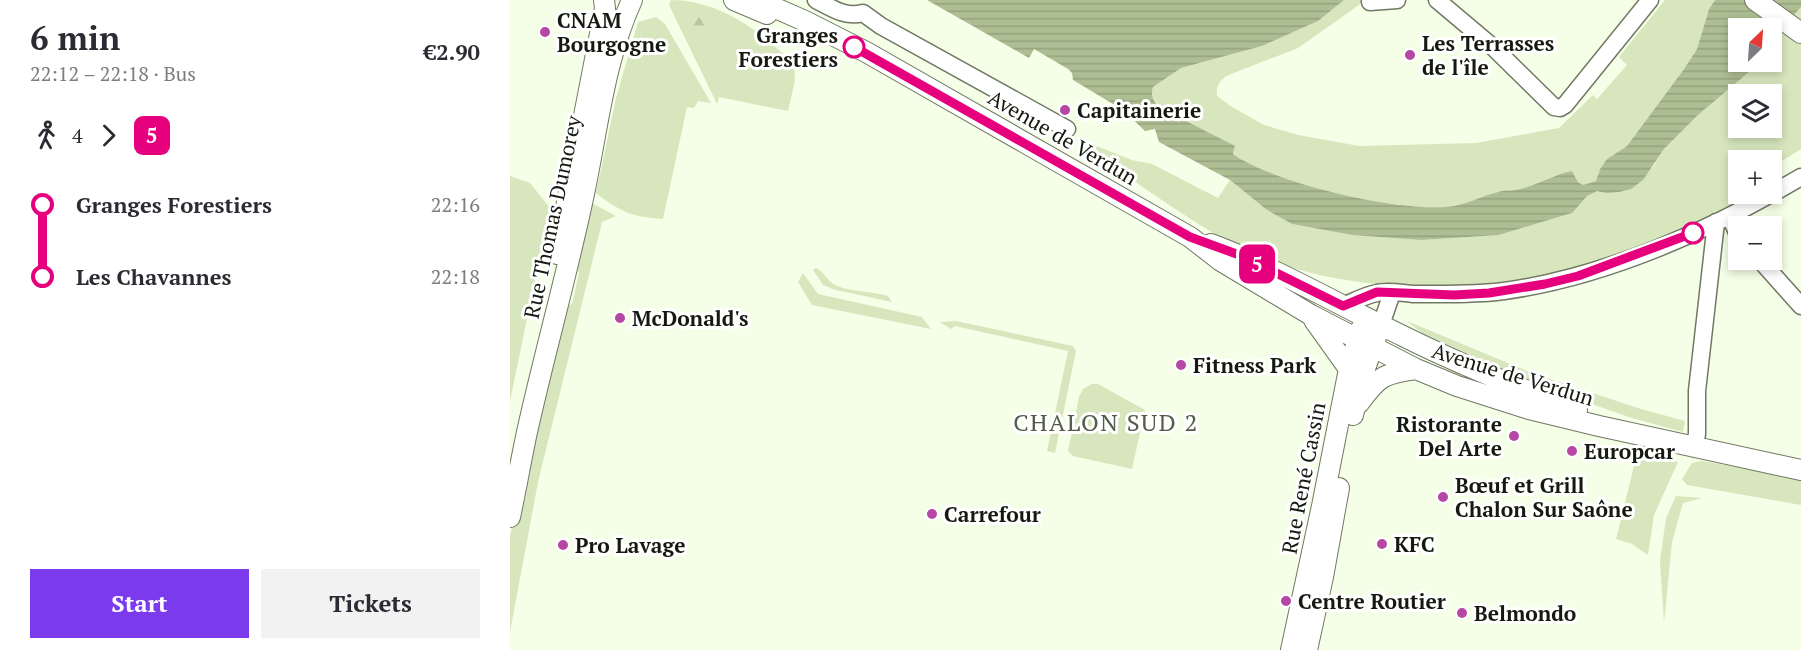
<!DOCTYPE html>
<html lang="en">
<head>
<meta charset="utf-8">
<style>
  :root { --surface:#fff; --page:#f2f2f3; --text:#2b2b33; --muted:#7c7c81; --accent:#7c3aed }
  body { margin:0; font-family:"PT Serif",serif; background:var(--page); color:var(--text); height:100vh; display:flex; flex-direction:column; font-size:22px; white-space:nowrap }
  * { box-sizing:border-box; margin:0 }
  p { font-size:20px; color:var(--muted) }
  .icon { flex:none; width:33px; height:33px; fill:none; stroke:currentColor; stroke-width:2; stroke-linecap:round; stroke-linejoin:round }
  .map { position:relative; flex:1; overflow:hidden }
  .details { display:flex; flex-direction:column; background:var(--surface); width:510px }
  .details>* { flex:none }
  .badge { padding:0 12px; border-radius:9px; font-size:21px; line-height:39px }
  .needle { width:39px; rotate:25deg }
  .controls { position:absolute; left:1218px; top:18px; display:grid; gap:12px }
  .controls a { display:grid; place-items:center; width:54px; height:54px; border-radius:0px; background:var(--surface); box-shadow:0 3px 9px #0003; font-size:30px }
  .map>.badge { position:absolute; translate:-50% -50%; box-shadow:0 0 0 3px #fff }
  .legs { display:flex; align-items:center; gap:9px; height:66px; padding:0 30px; font-size:20px }
  .legs p { margin-inline-start:auto }
  .headline { display:flex; align-items:center; justify-content:space-between; height:102px; padding:0 30px }
  h1 { font-size:33px; font-weight:700; line-height:45px }
  .cta { display:flex; gap:12px; margin-top:auto; padding:12px 30px }
  .cta a { flex:1; height:69px; border-radius:0px; background:var(--accent); color:#fff; font-size:24px; font-weight:700; line-height:69px; text-align:center }
  .cta a+a { background:var(--page); color:var(--text) }
  ul { padding:0 30px; list-style:none }
  li { display:flex; align-items:center; gap:21px; height:72px; font-size:22px }
  li i { display:grid; place-items:center; width:9px; height:100%; margin:0 8px; background:currentColor }
  li i::after { content:''; width:15px; height:15px; margin:-8px; border:4px solid; border-radius:50%; background:var(--surface) }
  li p { margin-inline-start:auto }
  li:first-child i { background:linear-gradient(#0000 50%,currentColor 0) }
  li:last-child i { background:linear-gradient(currentColor 50%,#0000 0) }
  main { display:flex; flex:1; min-height:0 }
  .map>svg:first-child { display:block }
  .grass { fill:#d7e6bd; fill-rule:evenodd }
  .forest { fill:url(#forest-firs) }
  .water { fill:url(#water-rules) }
  .lines { fill:none; stroke-linecap:round; stroke-linejoin:round }
  .minor-casing { stroke:#707863; stroke-width:19 }
  .major-casing { stroke:#707863; stroke-width:22 }
  .minor { stroke:#fff; stroke-width:16 }
  .major { stroke:#fff; stroke-width:20 }
  .line-1-casing { stroke:#fff; stroke-width:14 }
  .line-1 { stroke:#e6007e; stroke-width:9 }
  .poi-dot { fill:#b647a5; stroke:#fff; stroke-width:2 }
  .stop-1-dot { fill:#fff; stroke:#e6007e; stroke-width:3 }
  .labels { text-anchor:middle; dominant-baseline:central; stroke-width:6; stroke-linejoin:round; paint-order:stroke }
  .poi-label { font-size:21px; font-weight:bold; fill:#161911; stroke:#fff; text-anchor:start }
  .stop-label { font-size:21px; font-weight:bold; fill:#161911; stroke:#fff; text-anchor:end }
  .street-label { font-size:21px; fill:#161911; stroke:#fff }
  .quarter-label { font-size:24px; letter-spacing:1.5px; fill:#545b48; stroke:#fff }
</style>
</head>
<body>
<main>
<section class="details">
<div class="headline"><div><h1>6 min</h1><p>22:12 – 22:18 · Bus</p></div><b>€2.90</b></div>
<div class="legs"><svg class="icon" aria-label="walk" viewBox="0 0 24 24"><circle cx="13" cy="4" r="2"/><path d="M13 8l-2 6 4 7M11 14l-3 7M7 12l3-4h3l4 4"/></svg>4<svg class="icon" aria-label="forward" viewBox="0 0 24 24"><path d="M9 5l7 7-7 7"/></svg><b class="badge" style="background:#e6007e;color:#fff">5</b></div>
<ul>
<li><i style="color:#e6007e"></i><b>Granges Forestiers</b><p>22:16</p></li>
<li><i style="color:#e6007e"></i><b>Les Chavannes</b><p>22:18</p></li>
</ul>
<div class="cta"><a>Start</a><a>Tickets</a></div>
</section>
<div class="map">
<svg width="1291" height="650" viewBox="0 0 1291 650">
  <defs>
    <pattern id="forest-firs" width="22" height="20" patternUnits="userSpaceOnUse" patternTransform="scale(1.5)"><rect width="22" height="20" fill="#d7e6bd"/><path d="M5 1l3.5 6h-7zM16 11l3.5 6h-7z" fill="#b8c5a1"/></pattern>
    <pattern id="water-rules" width="6" height="5" patternUnits="userSpaceOnUse" patternTransform="scale(1.5)"><rect width="6" height="5" fill="#aebe93"/><path d="M0 2.5h6" fill="none" stroke="#95a37e"/></pattern>
  </defs>
  <rect width="100%" height="100%" fill="#f5fee6"/>
  <path class="grass" d="M161,0C209,0 253,32 284,65L285,80L278,111L209,97L207,104L159,5Z
    M834,0H856L788,48L716,76C709,82 706,86 707,96L722,107L754,125L788,135L849,146L966,143L1049,128L1083,95L1087,99L1117,65L1109,57L1155,0H1205L1199,9L1187,49L1174,69L1117,146L1097,159L1090,169L1086,181L1073,185L1068,182L1062,171C1043,174 1027,185 1010,189C1004,191 998,190 992,191C975,194 960,203 943,206C895,214 763,183 723,154L725,147C697,135 650,124 641,91L643,87L671,68L752,46L808,21Z
    M1291,7V149L1262,167V160H1228V194L1253,195C1194,220 1129,251 1068,269C1054,274 1038,275 1024,277C928,293 824,291 735,250C689,228 640,191 597,163L581,151L578,145L589,147L622,160L642,164L708,198L720,180L757,210L782,224L842,235L911,240L989,235L1062,213L1076,196L1087,190L1096,193L1143,167L1154,149L1188,115L1239,72L1247,62H1262V41ZM1228,94H1262V128H1228Z
    M146,17L155,24L201,103L188,101L184,108L177,107L153,219C123,217 110,212 86,193L106,98L128,22Z
    M0,176L20,183L40,208L0,401Z
    M78,201L106,216L92,222L28,482L0,632V536L53,308L62,304L69,273L63,261Z
    M306,268C315,272 317,282 327,286C342,292 362,291 378,296L382,302L326,290L313,285L303,270Z
    M293,273L308,294L412,317L421,329L302,305L288,282Z
    M446,321L563,346L566,351L545,453L537,451L558,351L445,326L441,329L430,322Z
    M897,321L1022,373L1131,409L1175,421L1173,432L1122,418L1047,392L913,334Z
    M582,384H588L635,410L622,469L563,456L558,451L569,397L573,389Z
    M1127,454L1168,462L1144,515L1138,555L1122,544L1106,539Z
    M1192,461L1291,478V505L1177,485L1172,479L1182,463Z
    M1166,496L1192,498L1173,503L1162,542L1154,623L1150,561L1156,518Z"/>
  <path class="forest" d="M173,13L207,18L216,22L214,29C201,34 185,29 174,20Z"/>
  <path class="water" d="M417,0H834L808,21L752,46L671,68L643,87C637,101 657,116 668,122L674,120L725,146L723,154C763,183 895,214 944,206C960,203 976,194 992,191C998,190 1005,191 1010,189C1028,185 1044,174 1062,171L1068,182L1073,185L1086,181L1090,169L1097,159L1117,146L1174,69L1187,49L1199,9L1205,0H1291V7L1262,41V28H1228V62H1247L1239,72L1188,115L1154,149L1133,180L1121,189L1109,192L1096,193L1087,191L1077,196L1062,213L989,235L911,240L842,235L782,224L757,210L720,180L649,142L645,129L635,131L613,110L563,80L562,73L558,69L524,49L519,58Z"/>
  <g class="lines">
    <g class="minor-casing">
      <path id="minor" d="M306,0C322,8 335,18 353,13L371,26L557,129
        M927,0L984,48L1044,107L1050,108L1055,105L1140,0
        M860,2L887,0
        M1220,216L1228,235
        M1250,260L1291,306
        M833,306C843,302 855,295 867,293C877,290 892,293 903,294C934,294 964,295 994,291C1096,277 1203,229 1291,177
        M871,325L882,293
        M1184,448L1187,434V391L1206,222"/>
    </g>
    <g class="major-casing">
      <path id="major" d="M224,0L257,14
        M247,0L295,21L356,52L680,237L711,261L801,315L906,369L947,386L1019,409L1089,426L1291,470
        M1245,0L1291,33
        M701,244C768,269 831,306 895,337C951,365 1009,388 1067,410
        M47,254L95,8L94,0
        M804,320L839,369
        M849,403C868,377 874,373 906,369
        M843,415L852,377L866,337
        M0,517C6,489 11,460 17,432C35,351 58,271 75,189C88,126 95,59 122,0
        M781,650L812,506L839,369L851,329
        M797,650L813,577L829,488"/>
    </g>
    <use href="#minor" class="minor"/>
    <use href="#major" class="major"/>
  </g>
  <g class="lines">
    <g class="line-1-casing">
      <path id="line-1" d="M344,47L680,237L732,256L833,306L867,292L944,295L979,293L1035,284L1068,276L1183,233"/>
    </g>
    <use href="#line-1" class="line-1"/>
  </g>
  <g class="poi-dot">
    <circle cx="35" cy="32" r="6"/>
    <circle cx="900" cy="55" r="6"/>
    <circle cx="555" cy="110" r="6"/>
    <circle cx="110" cy="318" r="6"/>
    <circle cx="671" cy="365" r="6"/>
    <circle cx="1004" cy="436" r="6"/>
    <circle cx="1062" cy="451" r="6"/>
    <circle cx="933" cy="497" r="6"/>
    <circle cx="422" cy="514" r="6"/>
    <circle cx="872" cy="544" r="6"/>
    <circle cx="53" cy="545" r="6"/>
    <circle cx="776" cy="601" r="6"/>
    <circle cx="952" cy="613" r="6"/>
  </g>
  <g class="stop-1-dot">
    <circle cx="344" cy="47" r="10"/>
    <circle cx="1183" cy="233" r="10"/>
  </g>
  <g class="labels">
    <g class="poi-label">
      <text x="47" y="20">CNAM<tspan x="47" dy="24">Bourgogne</tspan></text>
      <text x="912" y="43">Les Terrasses<tspan x="912" dy="24">de l'île</tspan></text>
      <text x="567" y="110">Capitainerie</text>
      <text x="122" y="318">McDonald's</text>
      <text x="683" y="365">Fitness Park</text>
      <text x="992" y="424" text-anchor="end">Ristorante<tspan x="992" dy="24">Del Arte</tspan></text>
      <text x="1074" y="451">Europcar</text>
      <text x="945" y="485">Bœuf et Grill<tspan x="945" dy="24">Chalon Sur Saône</tspan></text>
      <text x="434" y="514">Carrefour</text>
      <text x="884" y="544">KFC</text>
      <text x="65" y="545">Pro Lavage</text>
      <text x="788" y="601">Centre Routier</text>
      <text x="964" y="613">Belmondo</text>
    </g>
    <g class="stop-label">
      <text x="328" y="35">Granges<tspan x="328" dy="24">Forestiers</tspan></text>
    </g>
    <g class="street-label">
      <text transform="translate(553 137) rotate(30)">Avenue de Verdun</text>
      <text transform="translate(42 217) rotate(-78)">Rue Thomas Dumorey</text>
      <text transform="translate(1003 374) rotate(17)">Avenue de Verdun</text>
      <text transform="translate(793 478) rotate(-79)">Rue René Cassin</text>
    </g>
    <g class="quarter-label">
      <text x="596" y="422">CHALON SUD 2</text>
    </g>
  </g>
</svg>
<div class="controls">
<a><svg class="needle" viewBox="-14 -14 28 28"><path d="M0-13l5 13h-10z" fill="#e53935"/><path d="M0 13l5-13h-10z" fill="#7c7c81"/></svg></a>
<a><svg class="icon" aria-label="layers" viewBox="0 0 24 24"><path d="M12 4l9 5-9 5-9-5zM3 14l9 5 9-5"/></svg></a>
<a>+</a>
<a>−</a>
</div>
<b class="badge" style="left:747px;top:264px;background:#e6007e;color:#fff">5</b>
</div>
</main>
</body>
</html>
